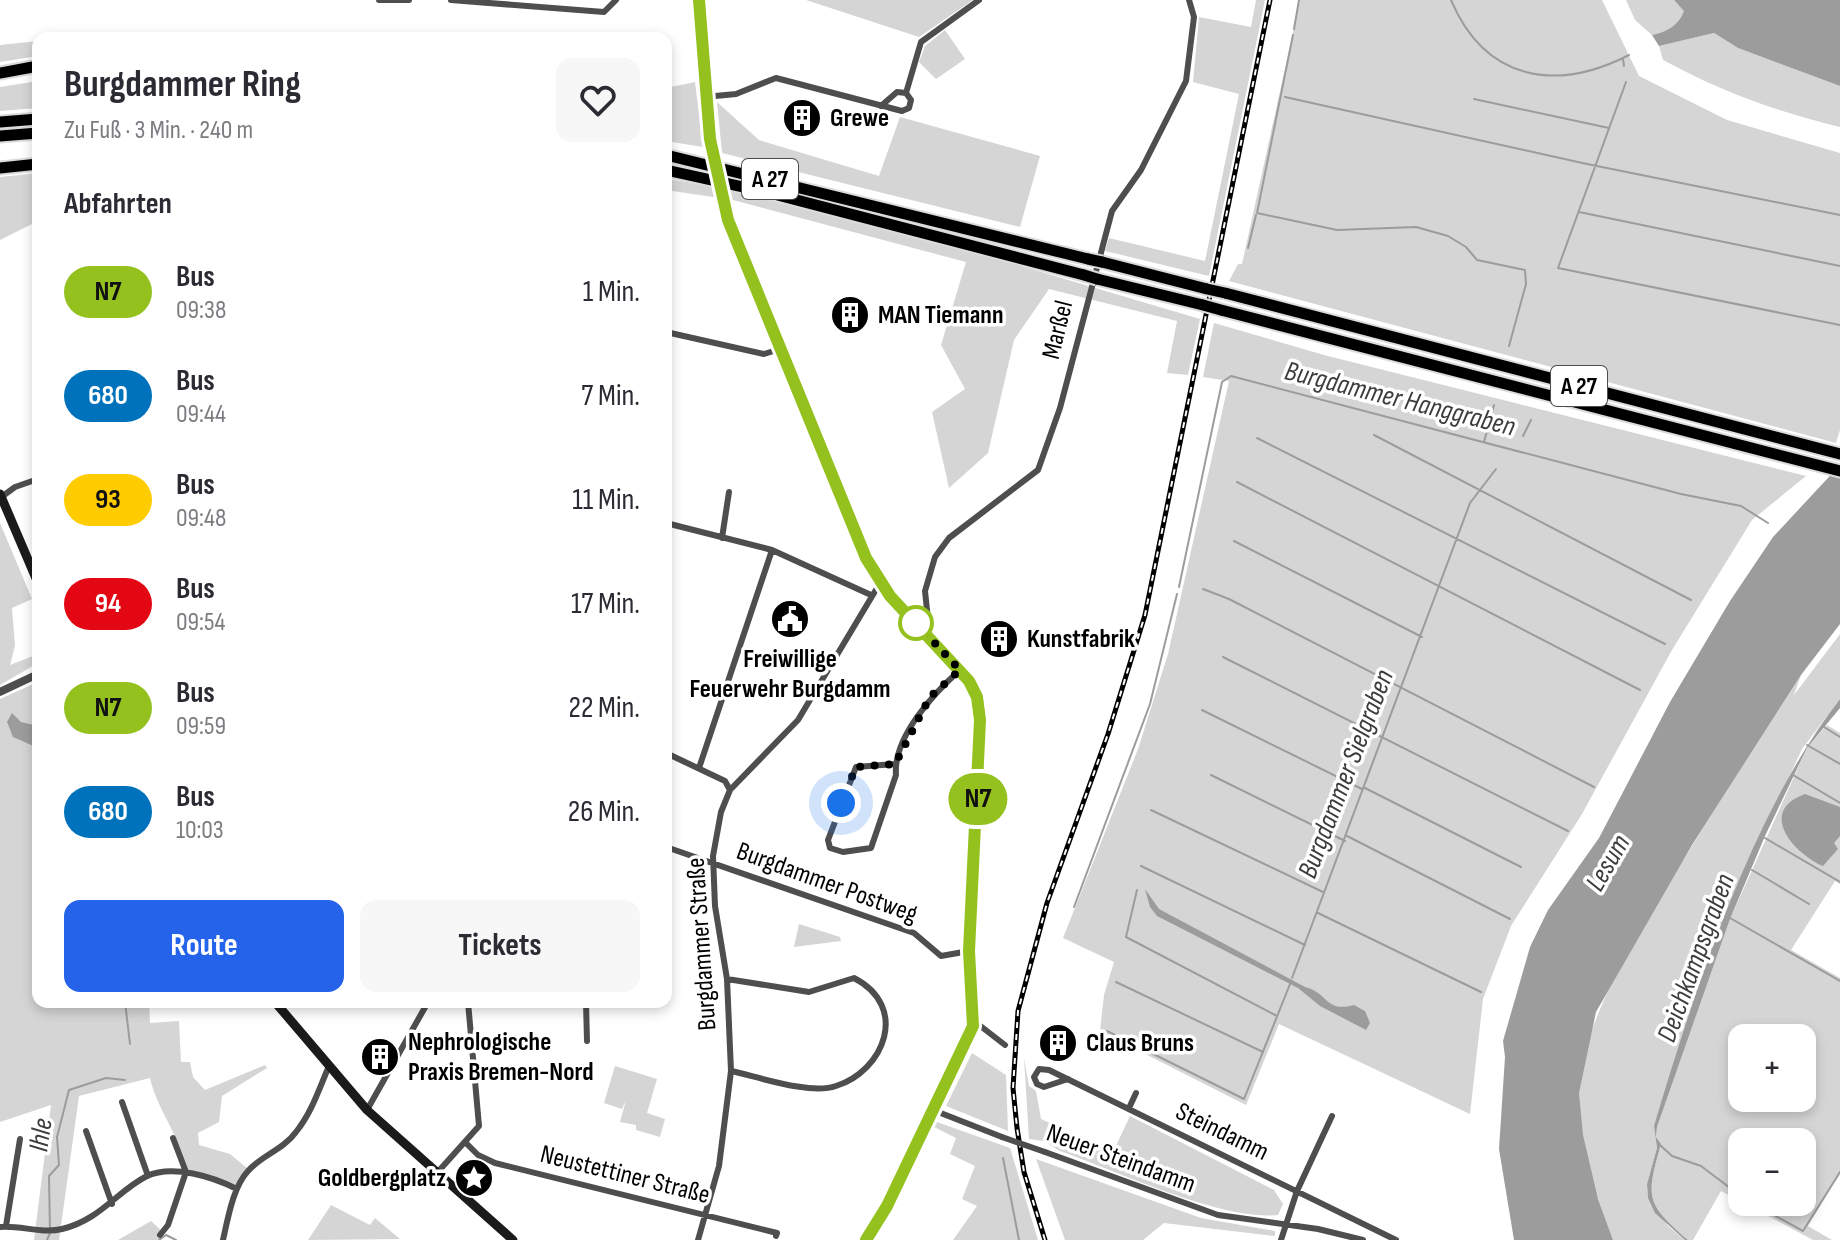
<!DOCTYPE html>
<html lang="de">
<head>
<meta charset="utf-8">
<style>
  :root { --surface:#fff; --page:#f7f7f7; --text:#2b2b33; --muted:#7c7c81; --accent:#2563eb }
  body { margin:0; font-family:"Sofia Sans Condensed",sans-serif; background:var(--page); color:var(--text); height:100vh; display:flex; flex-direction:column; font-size:30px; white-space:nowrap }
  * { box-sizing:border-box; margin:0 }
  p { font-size:26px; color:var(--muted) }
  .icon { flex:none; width:44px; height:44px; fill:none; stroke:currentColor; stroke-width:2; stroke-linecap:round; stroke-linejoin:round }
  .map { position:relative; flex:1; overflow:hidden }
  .panel { position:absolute; left:32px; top:32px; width:640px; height:976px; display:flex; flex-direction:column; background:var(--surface); border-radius:16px; box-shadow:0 4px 12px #0003 }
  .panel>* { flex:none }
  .badge { padding:0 16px; border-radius:26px; font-size:28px; line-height:52px }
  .controls { position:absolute; left:1728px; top:1024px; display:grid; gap:16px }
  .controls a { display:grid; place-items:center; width:88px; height:88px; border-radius:16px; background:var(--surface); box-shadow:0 4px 12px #0003; font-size:40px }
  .you { position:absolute; width:40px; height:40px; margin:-20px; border:6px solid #fff; border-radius:50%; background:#1a73e8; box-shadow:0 0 0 12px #1a73e833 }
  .map>.badge { position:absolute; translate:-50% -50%; box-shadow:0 0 0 4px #fff }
  h2 { padding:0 32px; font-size:30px; line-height:72px }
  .round { display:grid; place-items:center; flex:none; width:84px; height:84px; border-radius:16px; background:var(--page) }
  .overview { display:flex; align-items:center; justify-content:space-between; height:136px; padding:0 32px }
  h1 { font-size:38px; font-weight:700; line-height:60px }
  .cta { display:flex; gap:16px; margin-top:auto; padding:16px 32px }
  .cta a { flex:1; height:92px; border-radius:16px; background:var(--accent); color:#fff; font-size:32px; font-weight:700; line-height:92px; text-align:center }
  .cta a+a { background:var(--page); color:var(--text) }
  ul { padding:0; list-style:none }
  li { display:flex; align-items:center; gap:24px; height:104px; padding:0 32px }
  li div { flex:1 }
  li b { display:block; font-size:30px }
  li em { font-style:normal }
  li .badge { min-width:88px; font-weight:700; text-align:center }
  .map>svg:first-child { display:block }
  .green { fill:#d5d5d5; fill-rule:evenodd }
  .water { fill:#9c9c9c }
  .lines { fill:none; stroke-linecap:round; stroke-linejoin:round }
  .stream { stroke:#9c9c9c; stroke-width:2 }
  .motorway-casing { stroke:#dbdbdb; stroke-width:15 }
  .minor { stroke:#4e4e4e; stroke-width:6 }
  .tertiary { stroke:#4e4e4e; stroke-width:8 }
  .secondary { stroke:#1b1b1b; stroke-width:9 }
  .motorway { stroke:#000; stroke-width:11 }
  .rail-casing { stroke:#000; stroke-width:5 }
  .rail { stroke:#fff; stroke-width:2; stroke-dasharray:6; stroke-linecap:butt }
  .motorway-bridge-casing { stroke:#dbdbdb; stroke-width:15; stroke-linecap:butt }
  .minor-bridge { stroke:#4e4e4e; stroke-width:6 }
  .tertiary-bridge { stroke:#4e4e4e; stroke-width:8 }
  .motorway-bridge { stroke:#000; stroke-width:11 }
  .line-casing { stroke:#fff; stroke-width:18 }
  .line { stroke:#95c11f; stroke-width:12 }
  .walk { stroke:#000; stroke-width:8; stroke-dasharray:0 14.4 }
  .stop-dot { fill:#fff; stroke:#95c11f; stroke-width:4 }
  .labels { text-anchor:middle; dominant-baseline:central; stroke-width:7; stroke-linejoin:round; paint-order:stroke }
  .shield { fill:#fff; stroke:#4c4c4c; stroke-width:2 }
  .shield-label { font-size:24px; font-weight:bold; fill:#000 }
  .poi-label { font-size:26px; font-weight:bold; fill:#000; stroke:#fff; text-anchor:start }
  .street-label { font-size:26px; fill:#000; stroke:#fff }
  .water-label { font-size:28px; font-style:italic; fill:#3d3d3d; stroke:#fff }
</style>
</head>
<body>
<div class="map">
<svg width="1840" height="1240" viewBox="0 0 1840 1240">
  <rect width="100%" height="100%" fill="#fff"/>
  <path class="green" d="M806,0H973L919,37Z
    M1256,0H1265L1209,276L1105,251L1109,238L1205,261L1239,94L1193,82L1199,17L1251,27Z
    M1300,0H1602L1639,76L1727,120L1840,153V430L1836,443L1229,281L1238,264H1242Z
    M1626,0H1674L1685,10C1679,25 1668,32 1652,35L1635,20Z
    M945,30L965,59L936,79L919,62L925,46Z
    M1714,33L1738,48L1840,86V127C1777,112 1720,91 1663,60L1659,46Z
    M38,41V56L0,62V45Z
    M38,81V108L0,111V87Z
    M695,82L703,147L666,141V88Z
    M717,102L759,140L879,176L900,117L1040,156L1020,227L722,153Z
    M38,173V221L0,240V177Z
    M666,179L709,185L987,256L1200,319L1188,375L1167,373L1177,321L1049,289L1014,340L988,453L949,488L932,412L965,389L941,345L966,262L733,200L666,190Z
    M1214,323L1324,355L1806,476L1752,520L1672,650L1582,814L1511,926L1483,999L1470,1114L1279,1024L1246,1105L1100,1031L1104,995L1114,962L1063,938L1138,749L1168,654L1229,381L1203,377Z
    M0,523L32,599L12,608L15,646L10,665L38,654V663L0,685Z
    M1840,634V699L1802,749L1747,868L1725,918L1654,1126L1657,1148L1647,1184L1648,1198L1668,1226L1685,1240H1613C1597,1196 1575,1140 1579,1092C1585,1017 1627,954 1664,892C1708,818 1755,747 1801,675L1794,695Z
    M38,682V1002H149L150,1023L179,1021L181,1062H190L193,1077L205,1090L265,1065L267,1068L222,1096L219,1122L198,1133L199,1145L230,1154L247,1168L237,1185L185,1169C181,1136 157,1110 150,1078L79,1096L59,1240H34L51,1105L0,1122V699Z
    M1827,725L1840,733V884L1835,881L1791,950L1840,978V1172L1808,1226L1832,1240H1813L1742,1202H1802V1142H1742V1202L1721,1191L1693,1240H1688C1645,1203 1646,1197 1661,1144L1656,1137L1657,1127L1730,919L1807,748ZM1742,1038H1802V1098H1742Z
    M799,924L840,937L841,941L794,947Z
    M972,1053L1006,1075L1008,1131L946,1106Z
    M1024,1058L1029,1086L1036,1091L1041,1119L1113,1152L1130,1116L1274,1190L1283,1204L1278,1215C1221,1221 1117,1171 1060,1151L1044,1141L1029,1139Z
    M615,1066L657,1079L647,1113L665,1119L660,1137L636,1130V1125L620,1122L626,1100L622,1109L604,1103Z
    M937,1122L1010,1148L1038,1240H953L977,1206L962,1199L975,1166L950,1154L956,1138L934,1127Z
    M1036,1159L1201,1218L1275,1231V1236L1164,1223L1143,1240H1065Z
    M331,1205L370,1225L375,1218L400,1239L308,1240Z
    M151,1221L164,1233L159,1240H118Z"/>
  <path class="water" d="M1674,0H1840V86L1738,48L1714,33L1659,46L1652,35C1667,32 1679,25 1684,11Z
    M1840,465V624L1801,675L1692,845L1596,1012L1579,1093L1583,1135L1598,1199L1613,1240H1514L1499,1149L1505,1057L1503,1041L1530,947L1548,910L1599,838L1670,702L1730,601L1773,537Z
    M1840,699V708L1807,748L1765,836L1730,919L1657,1127L1656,1137L1661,1144C1646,1197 1645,1203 1688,1240H1685L1655,1213L1648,1198L1647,1184L1657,1148L1654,1126C1695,989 1752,812 1840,699Z
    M12,713L21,722L38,726V748L13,737L7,722Z
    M1805,794L1840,807V836L1834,843L1838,849L1823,866C1793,853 1757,811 1805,794Z
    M1145,889L1159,909L1305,987C1329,993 1325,1013 1354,1005L1365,1011L1370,1023L1366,1030L1320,1006L1298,988L1157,916L1150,907Z"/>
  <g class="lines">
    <path class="stream" d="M1451,0C1485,80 1555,93 1629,55
      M1294,29L1299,0
      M1293,35L1257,213L1337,230L1416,227L1448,236L1466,247L1477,260L1525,270L1526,284L1509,346
      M1623,59L1624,66
      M1626,82L1558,268L1840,325
      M1285,97L1587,164L1840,215
      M1474,99L1609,128
      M1579,212L1840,266
      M1248,248L1256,215
      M1374,435L1691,600
      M1523,436L1531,420
      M1257,438L1665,644
      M1484,442L1494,405
      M1237,482L1640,690
      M1234,541L1422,637
      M1179,587L1222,382L1231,376L1681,494L1741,506L1768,523
      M1203,589L1229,599L1594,787
      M1223,657L1568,831
      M1202,710L1362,789
      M1824,727L1840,737
      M1807,745L1840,764
      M1211,775L1345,841
      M1793,775L1840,803
      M1365,788L1521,867
      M1151,810L1323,892
      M1347,836L1510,919
      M1765,838L1840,882
      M1141,866L1305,945
      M1752,870L1809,904
      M1137,890L1126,937L1277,1016
      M1074,907L1150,704L1177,594
      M1318,913L1481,992
      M1730,918L1840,981
      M1292,978L1470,503L1496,469
      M1116,982L1263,1052
      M125,1002L130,1044
      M1107,1031L1244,1099L1290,984
      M1660,1145L1672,1156L1701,1166L1742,1197
      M1003,1158L1019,1240
      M1750,1202L1803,1231L1840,1172
      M47,1240L50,1233L49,1176L59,1165L57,1137L69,1090L106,1078L125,1080
      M159,1240L166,1235L176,1240"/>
    <g class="motorway-casing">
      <path id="motorway" d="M0,73L38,66
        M0,122L38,119
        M0,136L38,133
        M666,155L1088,259
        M0,168L38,164
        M666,170L766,192L1084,275
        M1102,262L1207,289
        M1097,279L1203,305
        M1225,293L1840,454
        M1221,310L1840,471"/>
    </g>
    <path class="minor" d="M379,0H409
      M451,0L604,12L616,0
      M906,93L921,42L979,0
      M705,97L736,94L776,78L902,111L909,108L911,100L906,93L897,92L881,106
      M38,225V242
      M666,332L764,354L780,349
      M0,498L15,487L38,479
      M666,523L772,550L871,595
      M722,538L729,492
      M930,638L925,591L935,557L949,538L1038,470L1060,408L1112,211L1141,170L1186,81L1194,17L1189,0
      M666,753L725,781L730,790
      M895,764L856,767L828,840L830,848L843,852L871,848L896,775C893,737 934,693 960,670
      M699,768L772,550
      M666,847L914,933L941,956L969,951
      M727,979L809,992L854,978C910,1007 884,1071 836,1086C810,1095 759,1077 731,1071
      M453,1002L468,1004
      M586,1002L587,1041
      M974,1021L1005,1045
      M1068,1079L1044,1087L1037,1084L1034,1077L1039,1069L1049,1070L1396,1240
      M122,1102L148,1176
      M1129,1108L1136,1093
      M367,1110L428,1002
      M933,1110L1002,1137
      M86,1131L112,1204
      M466,1143L478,1155L495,1163L777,1233L776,1236
      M1045,1152L1218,1215L1318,1229L1363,1240
      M436,1174L479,1126L468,1002
      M6,1226L20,1139
      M0,1227C20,1225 42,1234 62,1229C100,1220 117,1191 147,1176C173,1164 213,1177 237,1189
      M160,1235L168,1225L186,1172L173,1138
      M223,1240C228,1218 233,1187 248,1171C262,1155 283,1150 296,1132C312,1112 319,1089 329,1066
      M698,1240L719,1166L731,1071L727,979L715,906L713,856L721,812L730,790L798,720L880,583
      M1281,1240L1297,1191L1332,1116"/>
    <path class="tertiary" d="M699,0L710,139
      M723,201L737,245L866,558L890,596L969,681L977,697L980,720L969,951L973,1026L887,1206L866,1240
      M0,692L38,674"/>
    <path class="secondary" d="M0,494L38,583
      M275,1002L367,1110L513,1240"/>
    <use href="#motorway" class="motorway"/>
    <g class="rail-casing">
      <path id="rail" d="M1045,1240L1024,1172L1017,1128L1013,1088L1018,1011L1047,903L1108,734L1145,615L1270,0"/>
    </g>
    <use href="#rail" class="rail"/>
    <g class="motorway-bridge-casing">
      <path id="motorway-bridge" d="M1088,259L1102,262
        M1084,275L1097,279
        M1207,289L1225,293
        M1203,305L1221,310"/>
    </g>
    <path class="minor-bridge" d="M1002,1137L1045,1152"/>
    <path class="tertiary-bridge" d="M710,139L723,201"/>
    <use href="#motorway-bridge" class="motorway-bridge"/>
  </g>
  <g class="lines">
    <g class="line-casing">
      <path id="line" d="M699,0L710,139L728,220L866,558L890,596L969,681L977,697L980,720L969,951L973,1026L887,1206L866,1240"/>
    </g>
    <use href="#line" class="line"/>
    <path class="walk" d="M841,803L856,767L895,764L930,697L960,670L916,623"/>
  </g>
  <defs>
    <g id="building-disc" transform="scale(2)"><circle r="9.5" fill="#000" stroke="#fff"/><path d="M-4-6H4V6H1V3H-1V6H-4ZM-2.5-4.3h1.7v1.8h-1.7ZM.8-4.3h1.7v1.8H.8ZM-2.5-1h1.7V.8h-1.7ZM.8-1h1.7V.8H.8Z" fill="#fff"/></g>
    <g id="civic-disc" transform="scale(2)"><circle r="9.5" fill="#000" stroke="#fff"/><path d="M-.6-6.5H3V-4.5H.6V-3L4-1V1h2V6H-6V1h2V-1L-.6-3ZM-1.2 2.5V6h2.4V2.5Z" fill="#fff"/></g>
    <g id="sight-disc" transform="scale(2)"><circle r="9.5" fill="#000" stroke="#fff"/><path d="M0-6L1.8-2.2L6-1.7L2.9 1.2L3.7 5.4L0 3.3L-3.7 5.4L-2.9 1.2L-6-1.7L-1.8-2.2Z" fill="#fff"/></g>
  </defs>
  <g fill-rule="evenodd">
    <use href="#building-disc" x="802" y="118"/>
    <use href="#building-disc" x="850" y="315"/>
    <use href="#civic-disc" x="790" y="619"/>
    <use href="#building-disc" x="999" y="639"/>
    <use href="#building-disc" x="1058" y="1043"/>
    <use href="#building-disc" x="380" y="1057"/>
    <use href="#sight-disc" x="474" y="1178"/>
  </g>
  <circle class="stop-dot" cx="916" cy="623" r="16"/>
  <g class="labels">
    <g class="shield">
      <rect x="742" y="159" width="56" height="40" rx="6"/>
      <rect x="1551" y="366" width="56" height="40" rx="6"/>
    </g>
    <g class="shield-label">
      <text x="770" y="179">A 27</text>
      <text x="1579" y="386">A 27</text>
    </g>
    <g class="poi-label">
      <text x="830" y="118">Grewe</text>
      <text x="878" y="315">MAN Tiemann</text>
      <text x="1027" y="639">Kunstfabrik</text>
      <text x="790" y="659" text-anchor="middle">Freiwillige<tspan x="790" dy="30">Feuerwehr Burgdamm</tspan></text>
      <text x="408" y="1042">Nephrologische<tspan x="408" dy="30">Praxis Bremen-Nord</tspan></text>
      <text x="1086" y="1043">Claus Bruns</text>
      <text x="446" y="1178" text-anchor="end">Goldbergplatz</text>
    </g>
    <g class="street-label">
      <text transform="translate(1058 330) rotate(-76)">Marßel</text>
      <text transform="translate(827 883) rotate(20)">Burgdammer Postweg</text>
      <text transform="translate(702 944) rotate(-94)">Burgdammer Straße</text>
      <text transform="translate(1222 1132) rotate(26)">Steindamm</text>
      <text transform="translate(1121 1159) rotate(20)">Neuer Steindamm</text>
      <text transform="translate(625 1175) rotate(14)">Neustettiner Straße</text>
    </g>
    <g class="water-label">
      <text transform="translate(1400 399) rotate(14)">Burgdammer Hanggraben</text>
      <text transform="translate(1346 774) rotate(-69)">Burgdammer Sielgraben</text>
      <text transform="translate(1608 863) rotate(-60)">Lesum</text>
      <text transform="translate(1696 958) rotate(-70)">Deichkampsgraben</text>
      <text transform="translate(41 1135) rotate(-82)">Ihle</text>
    </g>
  </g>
</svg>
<div class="controls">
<a>+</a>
<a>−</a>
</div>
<div class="you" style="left:841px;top:803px"></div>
<b class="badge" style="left:978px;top:799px;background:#95c11f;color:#111">N7</b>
<section class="panel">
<div class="overview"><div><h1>Burgdammer Ring</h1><p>Zu Fuß · 3 Min. · 240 m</p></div><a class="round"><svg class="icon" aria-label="heart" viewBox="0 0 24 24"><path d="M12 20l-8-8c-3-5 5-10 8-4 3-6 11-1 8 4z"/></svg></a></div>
<h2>Abfahrten</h2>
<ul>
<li><span class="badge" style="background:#95c11f;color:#111">N7</span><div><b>Bus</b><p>09:38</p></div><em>1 Min.</em></li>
<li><span class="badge" style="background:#0072bc;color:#fff">680</span><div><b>Bus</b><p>09:44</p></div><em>7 Min.</em></li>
<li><span class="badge" style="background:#fc0;color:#111">93</span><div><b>Bus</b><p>09:48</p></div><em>11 Min.</em></li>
<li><span class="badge" style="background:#e30613;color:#fff">94</span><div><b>Bus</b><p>09:54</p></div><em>17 Min.</em></li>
<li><span class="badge" style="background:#95c11f;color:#111">N7</span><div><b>Bus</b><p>09:59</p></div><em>22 Min.</em></li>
<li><span class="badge" style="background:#0072bc;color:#fff">680</span><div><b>Bus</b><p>10:03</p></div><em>26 Min.</em></li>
</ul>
<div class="cta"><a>Route</a><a>Tickets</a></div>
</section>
</div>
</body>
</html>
